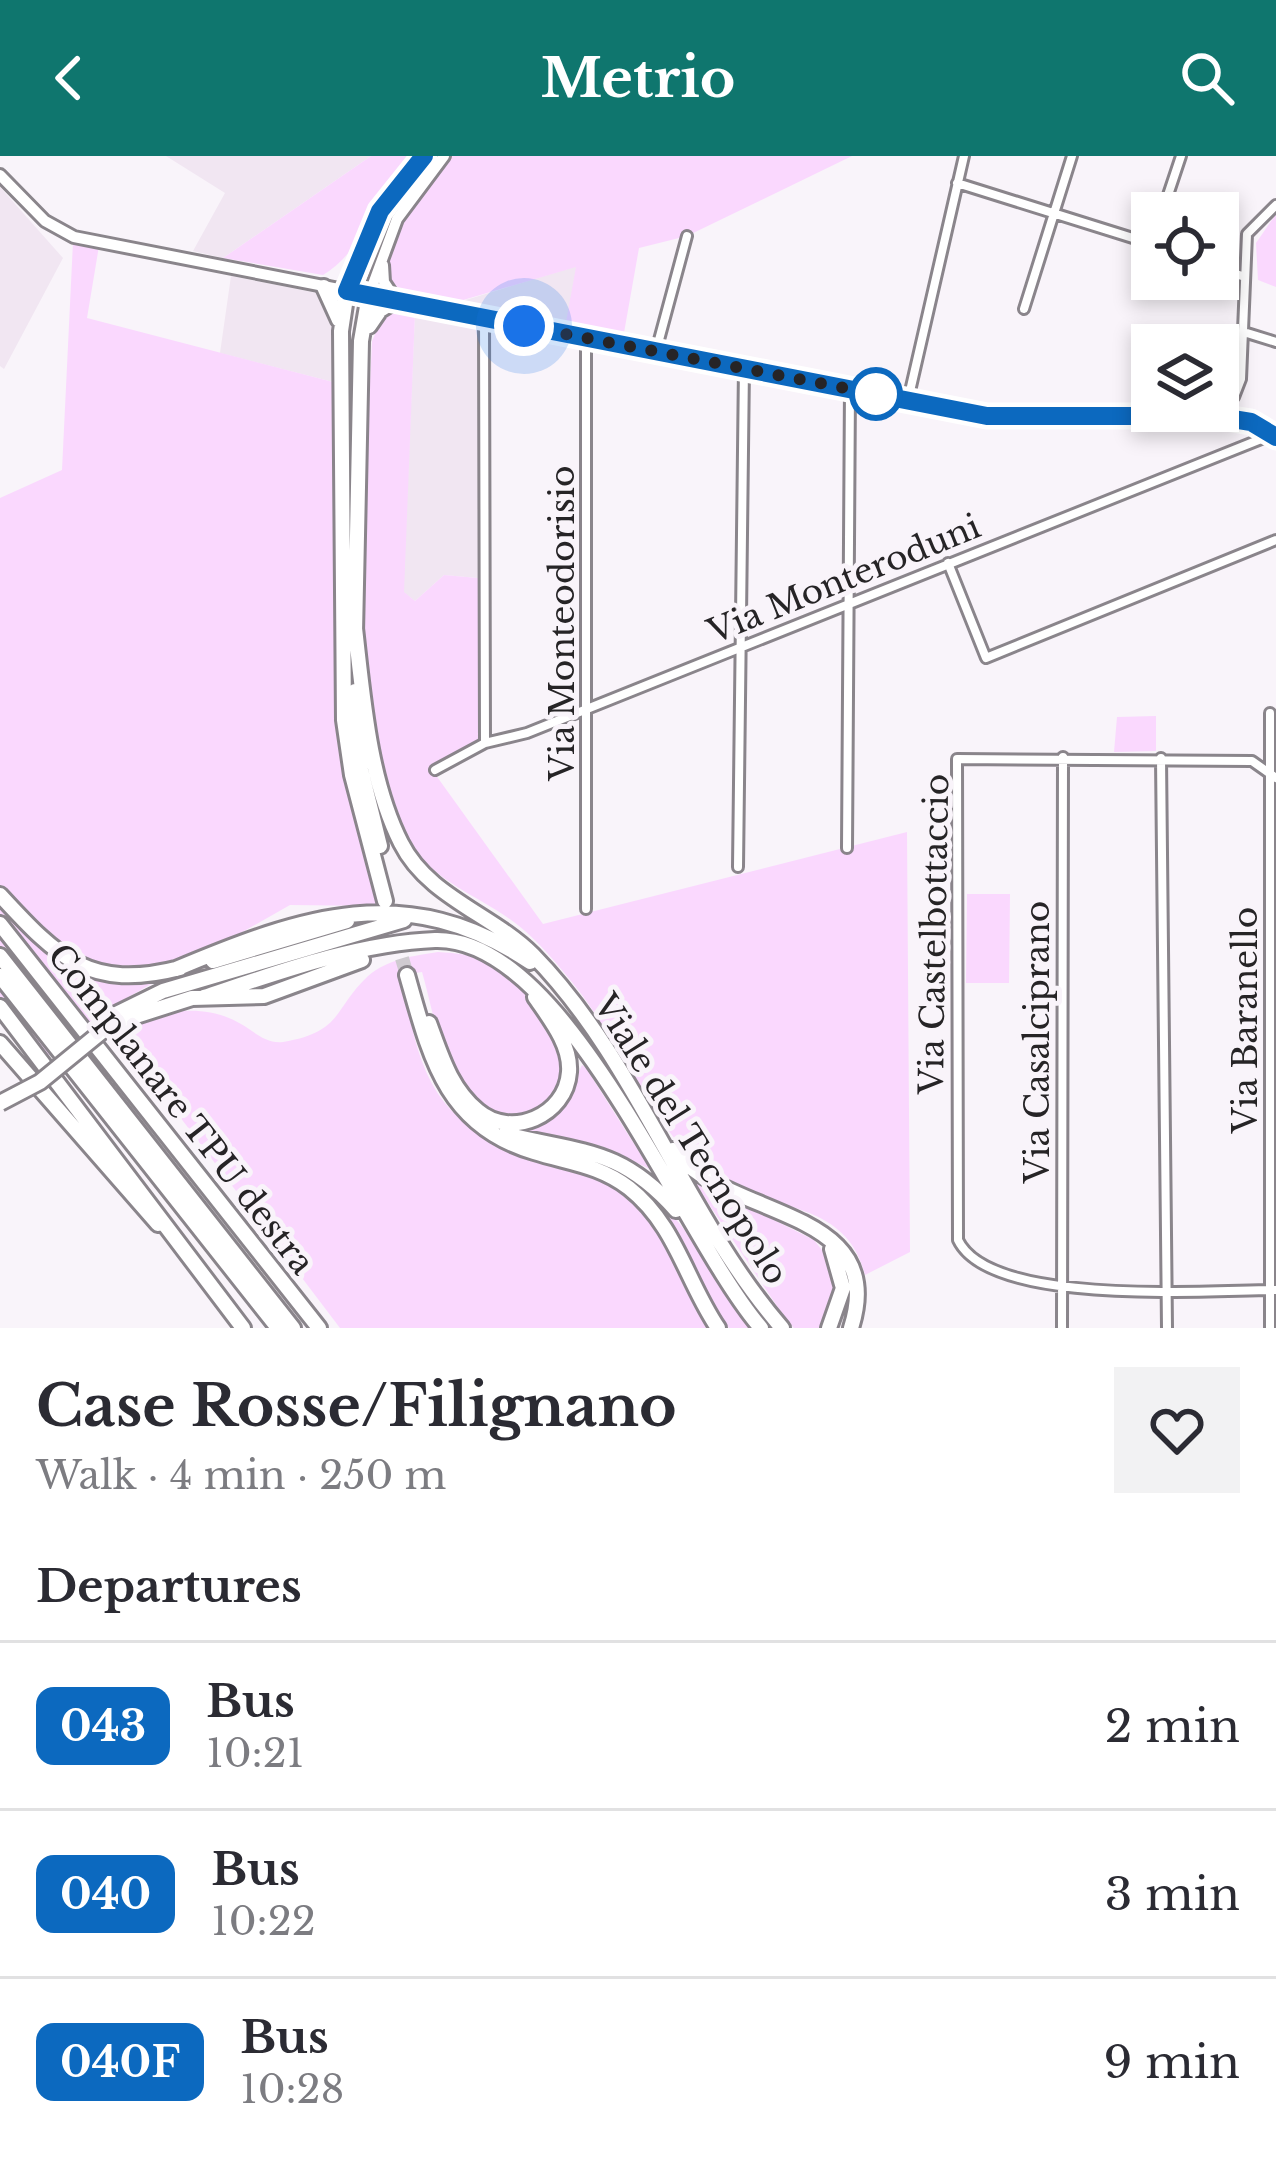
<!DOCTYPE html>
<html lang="en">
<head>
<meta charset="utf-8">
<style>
  :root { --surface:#fff; --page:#f2f2f3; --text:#2b2b33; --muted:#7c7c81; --line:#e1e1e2; --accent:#0f766e }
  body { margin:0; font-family:"Libre Baskerville",serif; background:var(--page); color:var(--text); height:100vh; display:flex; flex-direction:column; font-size:45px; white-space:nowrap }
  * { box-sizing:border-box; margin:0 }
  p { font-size:39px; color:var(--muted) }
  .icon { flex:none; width:66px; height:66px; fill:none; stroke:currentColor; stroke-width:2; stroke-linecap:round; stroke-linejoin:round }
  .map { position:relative; height:1172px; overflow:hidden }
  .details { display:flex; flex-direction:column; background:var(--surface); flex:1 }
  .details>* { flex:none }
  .badge { padding:0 24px; border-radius:18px; font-size:42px; line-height:78px }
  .controls { position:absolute; left:1131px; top:36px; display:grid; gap:24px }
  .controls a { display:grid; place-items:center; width:108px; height:108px; border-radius:0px; background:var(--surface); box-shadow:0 6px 18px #0003; font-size:60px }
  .you { position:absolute; width:60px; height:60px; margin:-30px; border:9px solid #fff; border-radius:50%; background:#1a73e8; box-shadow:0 0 0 18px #1a73e833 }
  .map>.badge { position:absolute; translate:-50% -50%; box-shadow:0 0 0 6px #fff }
  h2 { padding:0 36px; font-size:45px; line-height:108px }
  .round { display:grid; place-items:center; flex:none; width:126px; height:126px; border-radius:0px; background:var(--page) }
  .overview { display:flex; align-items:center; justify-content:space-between; height:204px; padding:0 36px }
  h1 { font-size:57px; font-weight:700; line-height:90px }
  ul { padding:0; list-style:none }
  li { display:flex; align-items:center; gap:36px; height:168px; padding:0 36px; border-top:3px solid var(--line) }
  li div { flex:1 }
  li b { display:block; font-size:45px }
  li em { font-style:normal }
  li .badge { min-width:132px; font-weight:700; text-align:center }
  header { display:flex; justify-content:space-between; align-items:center; height:156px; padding:0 36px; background:var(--accent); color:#fff; font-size:54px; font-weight:700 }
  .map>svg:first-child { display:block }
  .built { fill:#f1e6f2 }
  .green { fill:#fad8fe }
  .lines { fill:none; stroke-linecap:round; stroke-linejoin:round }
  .highway-tunnel { stroke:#cfcad0; stroke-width:14; stroke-dasharray:14 7; stroke-linecap:butt }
  .street-casing { stroke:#8a858b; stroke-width:14 }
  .secondary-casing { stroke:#8a858b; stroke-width:16 }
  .highway-casing { stroke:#8a858b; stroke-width:20 }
  .street { stroke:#fff; stroke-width:8 }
  .secondary { stroke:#fff; stroke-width:10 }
  .highway { stroke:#fff; stroke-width:14 }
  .highway-bridge-casing { stroke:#8a858b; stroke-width:20; stroke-linecap:butt }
  .highway-bridge { stroke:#fff; stroke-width:14 }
  .line-casing { stroke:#fff; stroke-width:27 }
  .line { stroke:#0c69bf; stroke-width:18 }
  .walk { stroke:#262426; stroke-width:12; stroke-dasharray:0 21.6 }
  .stop-dot { fill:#fff; stroke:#0c69bf; stroke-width:6 }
  .labels { text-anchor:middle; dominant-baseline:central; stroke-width:10; stroke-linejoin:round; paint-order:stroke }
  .street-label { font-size:33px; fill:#262426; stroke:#f9f4fa }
</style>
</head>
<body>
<header><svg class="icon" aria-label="back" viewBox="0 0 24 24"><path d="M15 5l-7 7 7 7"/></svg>Metrio<svg class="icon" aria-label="search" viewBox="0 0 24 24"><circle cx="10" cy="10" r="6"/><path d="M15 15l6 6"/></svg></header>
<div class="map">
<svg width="1276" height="1172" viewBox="0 0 1276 1172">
  <rect width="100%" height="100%" fill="#f9f4fa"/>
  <path class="built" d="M166,0H371L223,102L193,95L225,37Z
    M0,31L63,102L4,213L0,210Z
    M577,110L566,170L446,150Z
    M231,120L322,138L334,166L337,227L220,197Z
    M415,157L478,170L480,256L478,422L444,419L415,445L403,436Z"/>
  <path class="green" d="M371,0H413C378,37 366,93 323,119L223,102Z
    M444,0H852L687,80L639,92L622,188L564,177L576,111L436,152L369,139L385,90Z
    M1276,58V131L1258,124L1256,87Z
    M73,86L99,90L87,162L337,227L347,619L379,750L290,749L118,847L36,909L0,863V342L62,314Z
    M395,154L415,157L404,436L415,445L444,419L478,422L479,585L430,611L543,768L907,676L910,1096L865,1119C846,1042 769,1057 715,1020C650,975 623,890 575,830C560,811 538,785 519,770C483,741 438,729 411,689C339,581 367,314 372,185L382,163Z
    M1156,560V595L1114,596L1117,561Z
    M967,738H1010L1009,827H966Z
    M438,796C454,797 469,798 484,805C523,823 578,885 559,931C536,990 472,951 452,914C437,885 431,847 422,816L402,819C420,929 438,972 547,1005C577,1014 605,1021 630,1041C670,1072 689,1128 712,1172H340L117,878C152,854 203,845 241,868C255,876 266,888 283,886C343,876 333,853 368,820C388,803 413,800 438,796Z
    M582,909L586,912L650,1013L601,990L516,975C565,964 564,945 582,909Z
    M553,992C671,1021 687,1081 751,1172H729C655,1075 691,1039 553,992Z
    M692,1023L814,1084L829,1103L837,1137L823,1172H794L787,1165Z"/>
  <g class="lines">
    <path class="highway-tunnel" d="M390,762L407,819"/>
    <g class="street-casing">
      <path id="street" d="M957,27L1152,88
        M1162,57L1181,0
        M1218,112L1245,121
        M1024,153L1072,0
        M484,162L485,587
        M1247,177L1276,186
        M586,181V753
        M656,195L687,80
        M908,244L964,0
        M1215,259L1234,241L1241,223L1247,78L1276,49
        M948,407L986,502L1276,384
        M1161,602L1167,1172
        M435,614L485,587L527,577L1271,279
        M1276,622L1252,605L957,603L958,1084C990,1151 1208,1134 1276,1134
        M847,692L850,232
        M738,711L744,211
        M1062,1172L1063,601
        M1270,1172V557"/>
    </g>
    <g class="secondary-casing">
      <path id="secondary" d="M0,19L45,65L74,81L987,260H1214L1251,266L1276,281
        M383,109L384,126L396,144
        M347,135L369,75L423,0
        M369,139L397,63L444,0"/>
    </g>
    <g class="highway-casing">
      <path id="highway" d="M324,131L339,164
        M347,135L341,175L344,564L352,619L385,745
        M369,170L380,154L396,144
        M355,472C363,542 369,624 401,687C428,741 492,758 533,799C638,906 684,1059 782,1172
        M355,477L361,185L369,139
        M355,535L361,614L380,690
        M0,739C58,802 90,835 180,812
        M0,768L319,1172
        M0,800L293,1172
        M213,805L347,765
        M176,813C302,760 407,723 530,806
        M407,819C430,900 445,970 534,996C569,1007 599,1009 629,1032C676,1069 686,1125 718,1172
        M0,820L278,1172
        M204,841C276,817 358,787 435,784C567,780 682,1081 761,1172
        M0,851L243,1172
        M108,862L163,835L404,764
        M114,867L192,842L264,840L362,804
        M429,867C441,899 450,932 478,955C511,983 566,960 569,916C571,889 550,863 535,841
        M0,887L158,1068
        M505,978C581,997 620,991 676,1054
        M673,994C727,1064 890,1050 851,1172
        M829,1172L843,1132L832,1093"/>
    </g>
    <use href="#street" class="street"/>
    <use href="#secondary" class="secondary"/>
    <use href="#highway" class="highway"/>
    <g class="highway-bridge-casing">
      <path id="highway-bridge" d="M0,947L40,926L111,868"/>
    </g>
    <use href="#highway-bridge" class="highway-bridge"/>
  </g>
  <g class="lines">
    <g class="line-casing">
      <path id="line" d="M424,0L380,55L347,135L987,260H1214L1251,266L1276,281"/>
    </g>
    <use href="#line" class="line"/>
    <path class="walk" d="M524,170L876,238"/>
  </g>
  <circle class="stop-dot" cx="876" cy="238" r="24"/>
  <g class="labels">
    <g class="street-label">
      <text transform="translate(844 423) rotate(-22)">Via Monteroduni</text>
      <text transform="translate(562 467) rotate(-90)">Via Monteodorisio</text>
      <text transform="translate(934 778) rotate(-89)">Via Castelbottaccio</text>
      <text transform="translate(1245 864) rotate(-90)">Via Baranello</text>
      <text transform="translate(1037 886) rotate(-90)">Via Casalciprano</text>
      <text transform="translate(181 953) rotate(52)">Complanare TPU destra</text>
      <text transform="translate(691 983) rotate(58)">Viale del Tecnopolo</text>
    </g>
  </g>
</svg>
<div class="controls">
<a><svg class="icon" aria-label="locate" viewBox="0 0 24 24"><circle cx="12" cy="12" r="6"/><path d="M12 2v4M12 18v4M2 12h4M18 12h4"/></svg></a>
<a><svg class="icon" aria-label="layers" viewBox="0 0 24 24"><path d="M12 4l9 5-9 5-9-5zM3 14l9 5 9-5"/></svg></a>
</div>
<div class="you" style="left:524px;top:170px"></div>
</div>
<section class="details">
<div class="overview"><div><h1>Case Rosse/Filignano</h1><p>Walk · 4 min · 250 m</p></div><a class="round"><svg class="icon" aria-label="heart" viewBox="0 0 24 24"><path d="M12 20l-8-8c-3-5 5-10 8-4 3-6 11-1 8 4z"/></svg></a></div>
<h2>Departures</h2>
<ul>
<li><span class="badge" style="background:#0c69bf;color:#fff">043</span><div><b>Bus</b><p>10:21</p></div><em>2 min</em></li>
<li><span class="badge" style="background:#0c69bf;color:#fff">040</span><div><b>Bus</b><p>10:22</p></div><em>3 min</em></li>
<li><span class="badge" style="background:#0c69bf;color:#fff">040F</span><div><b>Bus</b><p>10:28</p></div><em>9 min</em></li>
</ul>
</section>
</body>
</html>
